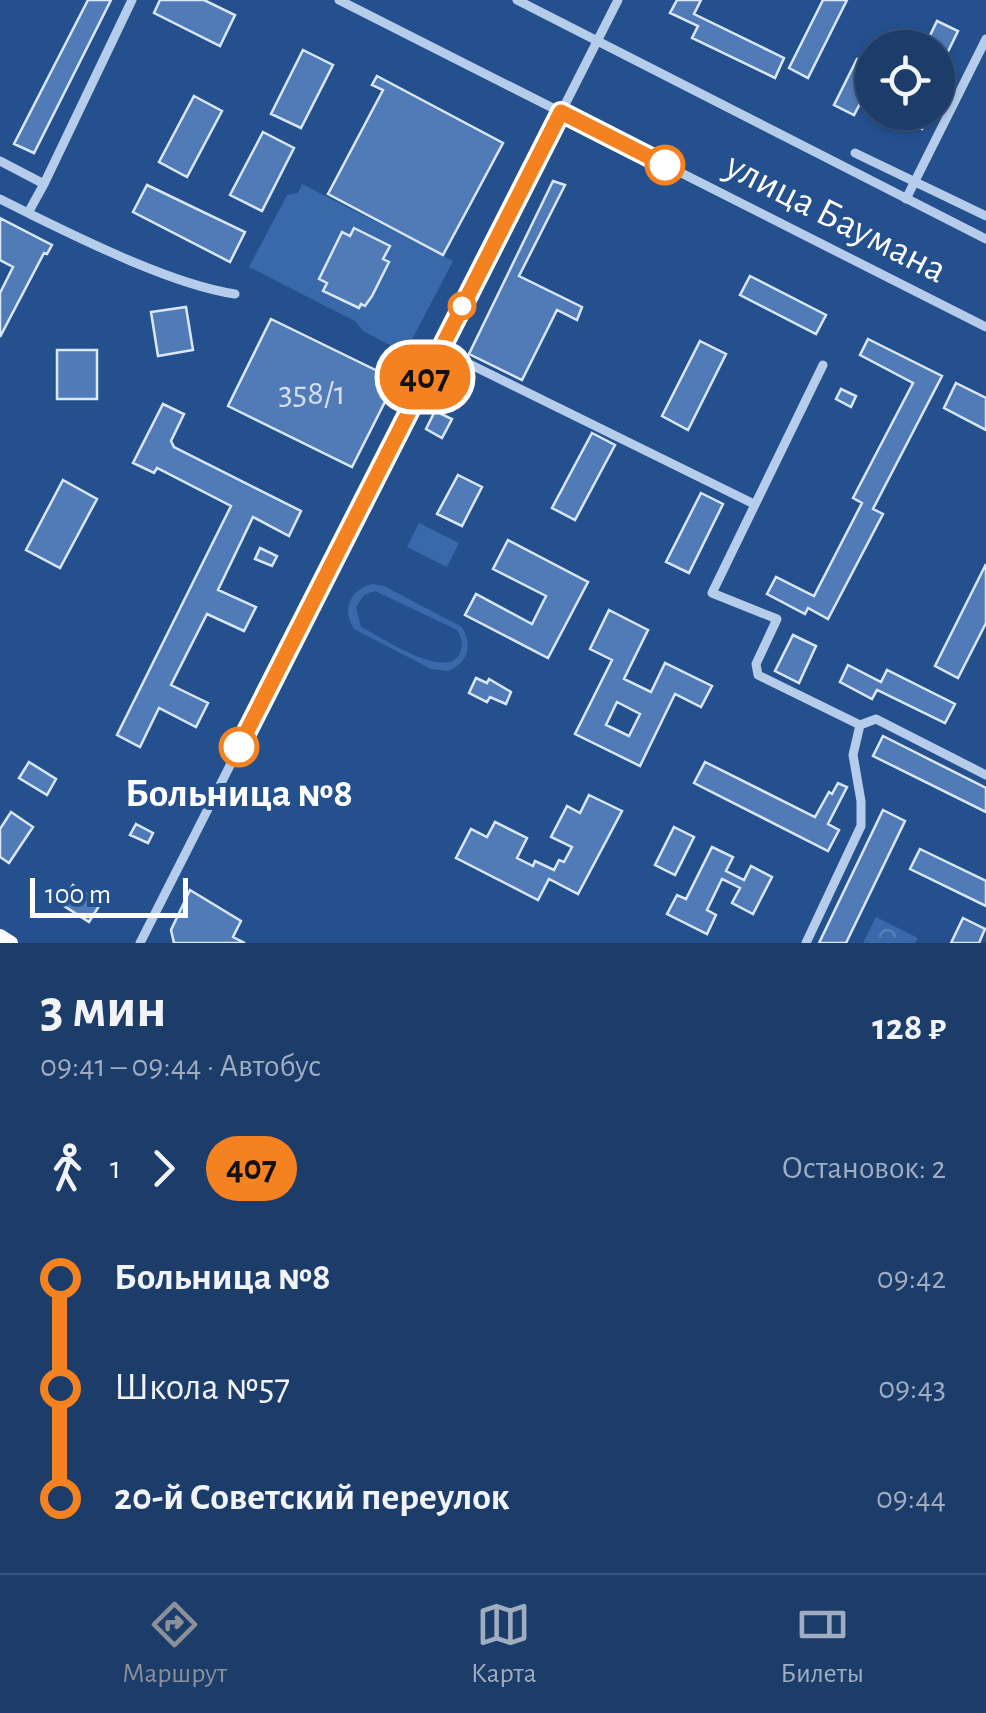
<!DOCTYPE html>
<html lang="ru">
<head>
<meta charset="utf-8">
<style>
  :root { --surface:#1c3c6a; --page:#254370; --text:#f1f3f6; --muted:#a0adc1; --line:#3a567e; --accent:#8c9099 }
  body { margin:0; font-family:"Alegreya Sans",sans-serif; background:var(--page); color:var(--text); height:100vh; display:flex; flex-direction:column; font-size:38px; white-space:nowrap }
  * { box-sizing:border-box; margin:0 }
  p { font-size:32px; color:var(--muted) }
  .icon { flex:none; width:55px; height:55px; fill:none; stroke:currentColor; stroke-width:2; stroke-linecap:round; stroke-linejoin:round }
  .map { position:relative; height:943px; overflow:hidden }
  .panel { display:flex; flex-direction:column; background:var(--surface); flex:1 }
  .panel>* { flex:none }
  .badge { padding:0 20px; border-radius:32px; font-size:35px; line-height:65px }
  .fabs { position:absolute; left:855px; top:30px; display:grid; gap:20px }
  .fabs a { display:grid; place-items:center; width:100px; height:100px; border-radius:50%; background:var(--surface); box-shadow:0 2px 8px #0004,0 0 0 2px var(--line); font-size:50px }
  .scale { position:absolute; left:30px; bottom:25px; width:158px; box-sizing:border-box; padding-left:10px; border:5px solid #fff; border-top:0; font-size:28px; line-height:35px; white-space:nowrap; color:#fff; -webkit-text-stroke:8px #25508e; paint-order:stroke }
  .map>.badge { position:absolute; translate:-50% -50%; box-shadow:0 0 0 5px #fff }
  .legs { display:flex; align-items:center; gap:15px; height:110px; padding:0 40px; font-size:32px }
  .legs p { margin-inline-start:auto }
  .overview { display:flex; align-items:center; justify-content:space-between; height:170px; padding:0 40px }
  h1 { font-size:55px; font-weight:600; line-height:75px }
  ul { padding:0 40px; list-style:none }
  li { display:flex; align-items:center; gap:35px; height:110px; font-size:38px }
  li i { display:grid; place-items:center; width:15px; height:100%; margin:0 12px; background:currentColor }
  li i::after { content:''; width:25px; height:25px; margin:-12px; border:8px solid; border-radius:50%; background:var(--surface) }
  li p { margin-inline-start:auto }
  li:first-child i { background:linear-gradient(#0000 50%,currentColor 0) }
  li:last-child i { background:linear-gradient(currentColor 50%,#0000 0) }
  .tab-bar { display:flex; justify-content:space-around; align-items:center; height:140px; border-top:2px solid var(--line); background:var(--surface); font-size:28px; color:var(--muted) }
  .tab-bar a { display:grid; justify-items:center; gap:5px }
  .tab-bar .selected { color:var(--accent) }
  .map>svg:first-child { display:block }
  .park { fill:url(#park-crowns) }
  .pitch { fill:#3969ab; fill-rule:evenodd }
  .building { fill:#517bb7; stroke:#d9e7f8; stroke-width:2.5; fill-rule:evenodd }
  .lines { fill:none; stroke-linecap:round; stroke-linejoin:round }
  .minor { stroke:#b5cceb; stroke-width:9 }
  .primary { stroke:#f9fbff; stroke-width:14 }
  .line-1-casing { stroke:#fff; stroke-width:22 }
  .line-1 { stroke:#f58220; stroke-width:15 }
  .stop-1-dot { fill:#fff; stroke:#f58220; stroke-width:5 }
  .labels { text-anchor:middle; dominant-baseline:central; stroke-width:8; stroke-linejoin:round; paint-order:stroke }
  .number-label { font-size:35px; fill:#d4deed }
  .street-label { font-size:40px; fill:#fff; stroke:#25508e }
  .stop-label { font-size:40px; font-weight:bold; fill:#fff; stroke:#25508e }
</style>
</head>
<body>
<div class="map">
<svg width="986" height="943" viewBox="0 0 986 943">
  <defs>
    <pattern id="park-crowns" width="20" height="18" patternUnits="userSpaceOnUse" patternTransform="scale(2.5)"><rect width="20" height="18" fill="#3969ab"/><path d="M2 6a3 3 0 1 1 6 0M12 15a3 3 0 1 1 6 0" fill="none" stroke="#5780b8"/></pattern>
  </defs>
  <rect width="100%" height="100%" fill="#25508e"/>
  <path class="park" d="M876,917L918,938L915,943H863Z"/>
  <path class="pitch" d="M302,184L453,261L405,353L363,331L355,321L249,267L287,195L298,193Z
    M419,523L459,543L447,567L407,547Z
    M372,584L384,586L462,627C473,646 468,662 449,671L431,669L354,629C341,609 350,590 372,584ZM375,591L457,630C462,638 464,644 460,653C447,682 381,637 361,627L356,607L364,595Z"/>
  <path class="building" d="M88,0H111L34,153L14,144Z
    M160,0H204L235,15L220,46L154,13Z
    M677,0H701L694,14L784,58L775,78L692,38L698,26L670,13Z
    M823,0H847L808,78L789,68Z
    M937,21L958,31L938,72V48H924Z
    M303,50L333,65L301,128L271,114Z
    M857,59L872,67V105L862,100L854,115L834,105Z
    M377,76L503,143L443,255L328,194L383,90L372,85Z
    M194,96L222,111L187,177L159,162Z
    M887,112H930L922,129Z
    M263,132L294,148L262,211L230,195Z
    M553,181L565,185L519,276L582,307L577,320L557,310L522,380L469,354Z
    M147,185L245,232L230,262L133,212Z
    M0,218L52,245L47,254L44,253L0,337V293L13,267L0,260Z
    M354,228L390,246L383,259L389,262L372,296L365,306L361,304L359,308L323,291L327,283L319,279L342,232L350,236Z
    M750,276L826,315L816,334L740,295Z
    M186,307L193,350L158,356L151,312Z
    M271,319L396,380L352,467L228,406Z
    M868,339L942,376L873,509L883,514L828,619L808,608L805,614L767,594L776,577L814,596L862,503L853,498L913,383L860,355Z
    M700,341L726,354L688,430L662,416Z
    M57,350H97V399H57Z
    M956,383L986,398V430L944,408Z
    M841,389L856,396L851,407L836,399Z
    M163,404L184,414L171,441L174,447L301,511L289,536L253,517L218,590L256,607L244,631L207,614L171,685L208,703L196,727L159,708L140,747L117,735L231,506L157,468L154,473L133,463Z
    M435,411L452,419L442,438L426,429Z
    M592,433L615,445L575,520L552,508Z
    M458,475L482,487L462,526L437,514Z
    M63,480L97,499L60,568L26,550Z
    M701,493L723,504L689,573L666,562Z
    M508,540L588,582L548,658L465,615L476,594L532,624L546,596L493,569Z
    M260,548L277,556L272,566L255,559Z
    M986,564V623L958,678L935,666Z
    M609,610L648,630L624,679L651,692L665,663L712,686L701,707L675,694L640,766L575,734L612,660L590,649ZM617,702L640,714L629,736L606,725Z
    M793,635L816,646L799,683L775,671Z
    M848,665L881,682L887,670L955,704L945,723L877,690L872,699L840,682Z
    M476,678L487,683L489,679L511,692L506,704L490,697L487,702L469,693Z
    M883,736L986,788V812L873,756Z
    M29,762L56,779L47,795L19,778Z
    M705,762L815,817L829,792L832,794L838,783L847,787L828,824L839,830L828,851L694,783Z
    M589,795L622,811L578,894L549,879L538,900L456,858L471,829L487,837L495,822L527,838L517,858L533,866L535,861L554,870L559,860L564,862L572,847L551,837L567,806L580,813Z
    M883,810L905,821L846,943H819Z
    M11,812L33,827L9,863L0,857V829Z
    M136,824L153,833L148,843L130,835Z
    M674,827L694,837L675,875L655,865Z
    M712,847L733,857L726,871L744,880L751,866L772,877L753,914L732,903L740,888L722,879L707,910L716,915L707,934L667,914L677,895L686,899Z
    M920,849L986,881V906L910,869Z
    M73,885L101,903L89,922L61,904Z
    M190,890L241,921L233,937L245,943H174L171,930Z
    M963,918L985,929L979,943H951Z"/>
  <g class="lines">
    <path class="minor" d="M339,0L986,327
      M517,0L986,239
      M855,153L986,216
      M0,161L44,184L132,0
      M44,184L28,213C85,241 174,285 235,294
      M0,199L28,213
      M906,199L986,39
      M439,349L754,504
      M823,365L712,593L777,619L756,664L758,675L860,725
      M140,943L618,0
      M806,943L861,826V801L853,755L860,725L876,719L986,775"/>
    <path class="primary" d="M0,936L11,943"/>
  </g>
  <g class="lines">
    <g class="line-1-casing">
      <path id="line-1" d="M239,747L561,112L665,165"/>
    </g>
    <use href="#line-1" class="line-1"/>
  </g>
  <g class="stop-1-dot">
    <circle cx="665" cy="165" r="18"/>
    <circle cx="462" cy="306" r="12"/>
    <circle cx="239" cy="747" r="18"/>
  </g>
  <g class="labels">
    <g class="number-label">
      <text x="312" y="393">358/1</text>
    </g>
    <g class="street-label">
      <text transform="translate(836 218) rotate(27)">улица Баумана</text>
    </g>
    <g class="stop-label">
      <text x="239" y="794">Больница №8</text>
    </g>
  </g>
</svg>
<div class="fabs">
<a><svg class="icon" aria-label="locate" viewBox="0 0 24 24"><circle cx="12" cy="12" r="6"/><path d="M12 2v4M12 18v4M2 12h4M18 12h4"/></svg></a>
</div>
<div class="scale">100 m</div>
<b class="badge" style="left:425px;top:377px;background:#f58220;color:#111">407</b>
</div>
<section class="panel">
<div class="overview"><div><h1>3 мин</h1><p>09:41 – 09:44 · Автобус</p></div><b>128 ₽</b></div>
<div class="legs"><svg class="icon" aria-label="walk" viewBox="0 0 24 24"><circle cx="13" cy="4" r="2"/><path d="M13 8l-2 6 4 7M11 14l-3 7M7 12l3-4h3l4 4"/></svg>1<svg class="icon" aria-label="forward" viewBox="0 0 24 24"><path d="M9 5l7 7-7 7"/></svg><b class="badge" style="background:#f58220;color:#111">407</b><p>Остановок: 2</p></div>
<ul>
<li><i style="color:#f58220"></i><b>Больница №8</b><p>09:42</p></li>
<li><i style="color:#f58220"></i><span>Школа №57</span><p>09:43</p></li>
<li><i style="color:#f58220"></i><b>20-й Советский переулок</b><p>09:44</p></li>
</ul>
</section>
<nav class="tab-bar">
<a class="selected"><svg class="icon" aria-label="directions" viewBox="0 0 24 24"><path d="M12 3l9 9-9 9-9-9zM9 14v-3h6M13 9l2 2-2 2"/></svg>Маршрут</a>
<a><svg class="icon" aria-label="map" viewBox="0 0 24 24"><path d="M3 6l6-2 6 2 6-2v14l-6 2-6-2-6 2zM9 4v14M15 6v14"/></svg>Карта</a>
<a><svg class="icon" aria-label="tickets" viewBox="0 0 24 24"><path d="M3 7h18v10H3zM15 7v10"/></svg>Билеты</a>
</nav>
</body>
</html>
